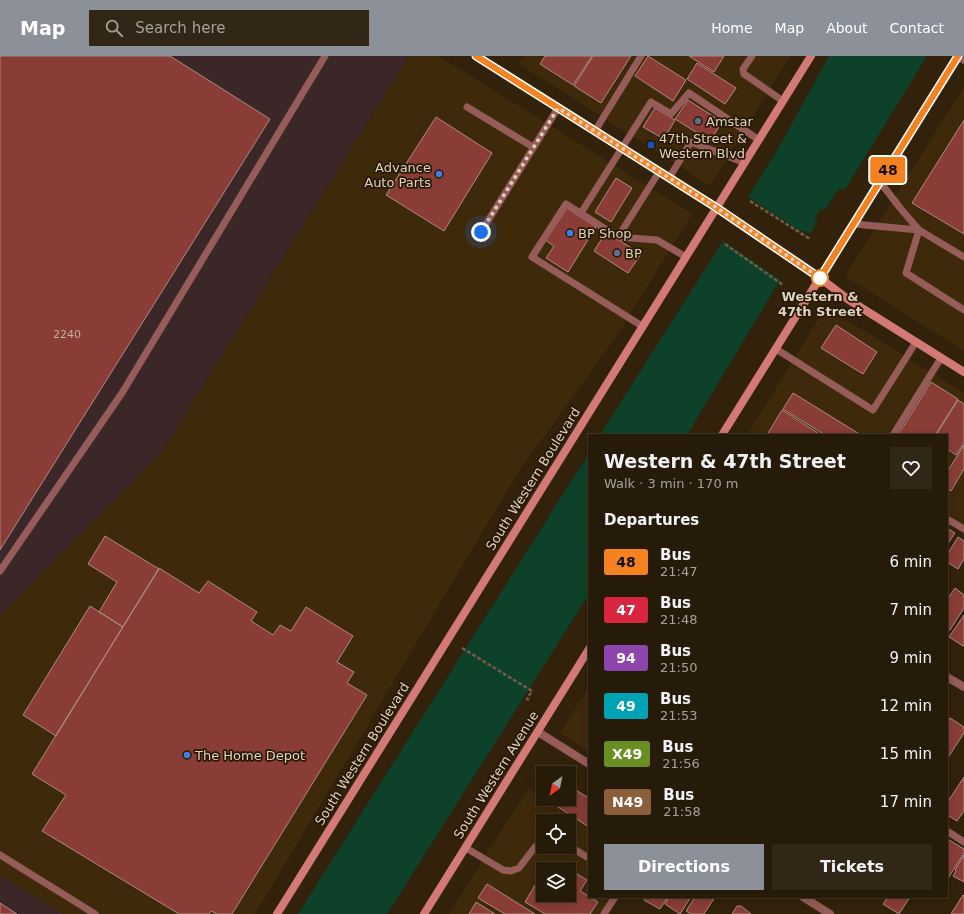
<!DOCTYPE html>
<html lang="en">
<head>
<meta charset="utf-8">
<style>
  :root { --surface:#261a08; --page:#322716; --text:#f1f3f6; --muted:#a4a19c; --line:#423829; --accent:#8c9099 }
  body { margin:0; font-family:"DejaVu Sans",sans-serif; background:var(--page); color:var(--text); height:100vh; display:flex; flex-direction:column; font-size:15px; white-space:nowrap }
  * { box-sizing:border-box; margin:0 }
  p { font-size:13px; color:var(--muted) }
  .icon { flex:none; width:22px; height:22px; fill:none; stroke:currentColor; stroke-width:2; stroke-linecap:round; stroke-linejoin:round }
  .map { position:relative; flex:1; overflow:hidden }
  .side { position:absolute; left:588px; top:378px; width:360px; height:464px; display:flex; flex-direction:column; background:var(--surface); border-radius:0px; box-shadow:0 2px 10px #0003,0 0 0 1px var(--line) }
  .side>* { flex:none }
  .badge { padding:0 8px; border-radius:3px; font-size:14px; line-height:26px }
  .needle { width:26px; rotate:213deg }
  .fabs { position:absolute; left:536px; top:710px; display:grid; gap:8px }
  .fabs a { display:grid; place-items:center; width:40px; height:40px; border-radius:0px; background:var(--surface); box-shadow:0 2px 10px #0003,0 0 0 1px var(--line); font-size:20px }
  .you { position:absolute; width:20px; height:20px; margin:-10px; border:3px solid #fff; border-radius:50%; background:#1a73e8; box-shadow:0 0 0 6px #1a73e833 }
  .map>.badge { position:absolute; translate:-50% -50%; box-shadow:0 0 0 2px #fff }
  h2 { padding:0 16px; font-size:15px; line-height:36px }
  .round { display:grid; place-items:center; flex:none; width:42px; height:42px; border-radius:0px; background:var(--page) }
  .head { display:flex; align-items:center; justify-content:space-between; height:68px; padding:0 16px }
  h1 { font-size:19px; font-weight:800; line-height:30px }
  .primary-button { display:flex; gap:8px; margin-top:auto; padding:8px 16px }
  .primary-button a { flex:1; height:46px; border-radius:0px; background:var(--accent); color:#fff; font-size:16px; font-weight:800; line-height:46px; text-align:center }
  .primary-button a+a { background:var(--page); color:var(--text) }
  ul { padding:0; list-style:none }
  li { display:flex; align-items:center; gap:12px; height:48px; padding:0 16px }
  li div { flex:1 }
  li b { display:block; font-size:15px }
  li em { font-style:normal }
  li .badge { min-width:44px; font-weight:700; text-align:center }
  header { display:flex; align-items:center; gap:24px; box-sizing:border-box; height:56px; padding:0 20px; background:var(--accent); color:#fff }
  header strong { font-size:19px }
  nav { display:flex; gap:22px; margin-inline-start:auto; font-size:14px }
  .search { width:280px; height:36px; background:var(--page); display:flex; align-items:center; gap:10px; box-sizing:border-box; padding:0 14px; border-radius:0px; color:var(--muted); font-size:15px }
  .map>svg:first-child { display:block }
  .built { fill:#3e290a; fill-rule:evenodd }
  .industrial { fill:#3b2728 }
  .green { fill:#0d412a }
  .building { fill:#8a3d37; stroke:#ae8a85 }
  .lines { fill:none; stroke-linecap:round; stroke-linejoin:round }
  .path { stroke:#6d5e4a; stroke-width:2.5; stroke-dasharray:4 2; stroke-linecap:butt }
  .lane { stroke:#955c59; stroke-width:7 }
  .street { stroke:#955c59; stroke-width:8 }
  .secondary { stroke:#d37976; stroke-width:8 }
  .line-casing { stroke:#fff; stroke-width:9 }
  .line { stroke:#f58220; stroke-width:6 }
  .walk { stroke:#dcd1c3; stroke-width:4; stroke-dasharray:0 7.2 }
  .service-dot { fill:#5c6f8a; stroke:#291902; stroke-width:1.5 }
  .transit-dot { fill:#1a4fb4; stroke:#291902; stroke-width:1.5 }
  .shop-dot { fill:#3f7fe0; stroke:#291902; stroke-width:1.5 }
  .stop-dot { fill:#fff; stroke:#f58220; stroke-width:2 }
  .labels { text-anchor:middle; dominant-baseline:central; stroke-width:3.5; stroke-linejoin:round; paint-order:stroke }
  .number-label { font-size:11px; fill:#c8aca0 }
  .poi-label { font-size:13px; fill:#dcd1c3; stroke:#291902; text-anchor:start }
  .stop-label { font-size:13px; font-weight:bold; fill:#dcd1c3; stroke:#291902 }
  .street-label { font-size:13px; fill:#dcd1c3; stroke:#291902 }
</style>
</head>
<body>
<header>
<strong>Map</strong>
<div class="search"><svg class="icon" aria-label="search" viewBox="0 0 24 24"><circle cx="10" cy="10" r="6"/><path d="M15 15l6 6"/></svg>Search here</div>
<nav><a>Home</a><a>Map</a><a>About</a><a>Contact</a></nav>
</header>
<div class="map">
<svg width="964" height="858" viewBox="0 0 964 858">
  <rect width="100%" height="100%" fill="#33220b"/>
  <path class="built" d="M409,0H439L692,158L618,278L519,415L255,858H63L0,819V559L161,397Z
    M525,0H790L710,130L519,8Z
    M964,31V295L845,220Z
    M826,251L964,337V473L947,463V379H747Z
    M589,631V696L560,677Z
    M528,732L543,741V743H546L589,770V841H615L604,858H449ZM543,765H569V791H543ZM543,813H569V839H543Z"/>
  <path class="industrial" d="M0,0H409L161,397L0,559Z
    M0,819L63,858H0Z"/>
  <path class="green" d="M829,0H927L844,135L839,132L825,154L821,152L814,164L817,166L811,177L799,174L748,141L778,93Z
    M723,185L780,224L687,379H600Z
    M589,397V538L387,858H298Z"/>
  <path class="building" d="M0,0H170L270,63L0,494Z
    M545,0H592L573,29L540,8Z
    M593,0H631L601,47L574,30Z
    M648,0L686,24L673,45L635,20Z
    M689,0H724L714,16Z
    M697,7L736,32L725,48L687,23Z
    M688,44L722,66L710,85L675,63Z
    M655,52L675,64L664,83L643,71Z
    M436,61L492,97L444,175L386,139Z
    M964,64V178L912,147Z
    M616,122L632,132L611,166L595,156Z
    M565,151L596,171L568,216L546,202L554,190L545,184Z
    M606,176L641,198L628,217L594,195Z
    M836,269L877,296L863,318L821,292Z
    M931,326L958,343L935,379H898Z
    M793,337L861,379H825L783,353Z
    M958,344L964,348V387L956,399L947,393V379H936Z
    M782,354L821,379H767Z
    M964,389V413L951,435L947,433V416Z
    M947,472L955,477L947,489Z
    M105,480L159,513L123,571L99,556L117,526L88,508Z
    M958,481L964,485V503L958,513L947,506V499Z
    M159,512L199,537L208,525L257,556L251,565L273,579L280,569L291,575L306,551L353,580L337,606L354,616L347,627L367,639L232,858H217L211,855L209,858H179L42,775L66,739L32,718Z
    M955,532L964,539V552L950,574L947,573V544Z
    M90,550L123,571L56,680L23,659Z
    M964,559V589L963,590L949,581Z
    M950,662L964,671V677L947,703V668Z
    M964,721V755L957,765L947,759V747Z
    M569,730L589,742V771L555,749L560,743H569Z
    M949,784L964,793V797L947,824V788Z
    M964,799V826L953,820L956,815L955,814Z
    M558,806L569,813H554Z
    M569,813L587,824L580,835L598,846L590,858H545L525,846L543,816V839H569Z
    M487,828L535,858H505L478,842Z
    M963,839L964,840V858H951Z
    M646,841H668L660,853L644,844Z
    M669,841H691L680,858L665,848Z
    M695,841H715L704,858H691L686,855Z
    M888,841H910L899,858L883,848Z
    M476,846L495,858H469Z
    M0,847L17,858H0Z
    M737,850H741L751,858H732Z"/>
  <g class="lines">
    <path class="path" d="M750,145L810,183
      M725,188L783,229
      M462,592L532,635L527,643L529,644"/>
    <path class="lane" d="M752,0L743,13L744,18L783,45
      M467,51L533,91
      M595,75L641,0
      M659,116L618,181L657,184L686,201
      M669,122L691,86L745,107
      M581,157L651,46L671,58L689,37L759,84
      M854,168L919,174L901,153L880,126
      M481,176L558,52
      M618,181L566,148L532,201L642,270
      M964,201L919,174L906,217L964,254
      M776,293L873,354L916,286
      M893,379L941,302
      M947,463L964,473
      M0,515L122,337L325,0
      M947,775L964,786
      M569,790L587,801
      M466,792L503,814L511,815L519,812L535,791L543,786
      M0,799L95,858
      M604,858L615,841"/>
    <path class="street" d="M958,0L964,4
      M947,621L964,631
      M538,676L589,708
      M803,841L830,858"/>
    <path class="secondary" d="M476,0L717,152L820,222L849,244L964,316
      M722,379L958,0
      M277,858L811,0
      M424,858L589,593"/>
  </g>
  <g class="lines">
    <g class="line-casing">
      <path id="line" d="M476,0L717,152L820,222L958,0"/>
    </g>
    <use href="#line" class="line"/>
    <path class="walk" d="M481,176L558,52L717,152L820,222"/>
  </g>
  <g class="service-dot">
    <circle cx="698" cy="65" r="4"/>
    <circle cx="617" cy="197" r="4"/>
  </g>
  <rect class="transit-dot" x="647" y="85" width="8" height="8" rx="2"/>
  <g class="shop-dot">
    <circle cx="439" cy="118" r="4"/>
    <circle cx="570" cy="177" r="4"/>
    <circle cx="187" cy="699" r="4"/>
  </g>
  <circle class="stop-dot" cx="820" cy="222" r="8"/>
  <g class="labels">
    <g class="number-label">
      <text x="67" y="278">2240</text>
    </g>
    <g class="poi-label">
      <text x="706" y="65">Amstar</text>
      <text x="659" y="82">47th Street &amp;<tspan x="659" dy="15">Western Blvd</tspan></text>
      <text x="431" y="111" text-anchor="end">Advance<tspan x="431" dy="15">Auto Parts</tspan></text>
      <text x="578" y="177">BP Shop</text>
      <text x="625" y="197">BP</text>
      <text x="195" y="699">The Home Depot</text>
    </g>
    <g class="stop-label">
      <text x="820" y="240">Western &amp;<tspan x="820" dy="15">47th Street</tspan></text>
    </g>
    <g class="street-label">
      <text transform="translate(533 423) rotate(-58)">South Western Boulevard</text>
      <text transform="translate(362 698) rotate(-58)">South Western Boulevard</text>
      <text transform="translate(496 719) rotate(-58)">South Western Avenue</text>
    </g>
  </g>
</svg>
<div class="fabs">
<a><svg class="needle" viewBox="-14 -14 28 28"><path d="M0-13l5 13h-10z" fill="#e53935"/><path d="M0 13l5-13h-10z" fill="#a4a19c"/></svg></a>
<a><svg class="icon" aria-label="locate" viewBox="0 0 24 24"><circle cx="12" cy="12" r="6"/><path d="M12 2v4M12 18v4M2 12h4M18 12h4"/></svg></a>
<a><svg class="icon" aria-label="layers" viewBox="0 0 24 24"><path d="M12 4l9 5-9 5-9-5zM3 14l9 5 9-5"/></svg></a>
</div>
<div class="you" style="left:481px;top:176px"></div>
<b class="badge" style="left:888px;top:114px;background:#f58220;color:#111">48</b>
<section class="side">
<div class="head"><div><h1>Western &amp; 47th Street</h1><p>Walk · 3 min · 170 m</p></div><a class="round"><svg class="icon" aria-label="heart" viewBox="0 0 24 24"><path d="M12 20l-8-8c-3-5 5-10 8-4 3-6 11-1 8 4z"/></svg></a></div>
<h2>Departures</h2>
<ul>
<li><span class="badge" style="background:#f58220;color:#111">48</span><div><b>Bus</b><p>21:47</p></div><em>6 min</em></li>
<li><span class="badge" style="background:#d7263d;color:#fff">47</span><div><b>Bus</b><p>21:48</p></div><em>7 min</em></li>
<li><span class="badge" style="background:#8e44ad;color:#fff">94</span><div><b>Bus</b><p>21:50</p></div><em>9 min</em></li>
<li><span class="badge" style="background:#00a3b4;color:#fff">49</span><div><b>Bus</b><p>21:53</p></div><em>12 min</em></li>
<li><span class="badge" style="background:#6b8e23;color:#fff">X49</span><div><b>Bus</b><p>21:56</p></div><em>15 min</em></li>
<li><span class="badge" style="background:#8b5e3c;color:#fff">N49</span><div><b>Bus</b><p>21:58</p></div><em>17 min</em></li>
</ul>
<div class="primary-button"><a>Directions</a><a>Tickets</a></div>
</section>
</div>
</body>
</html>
